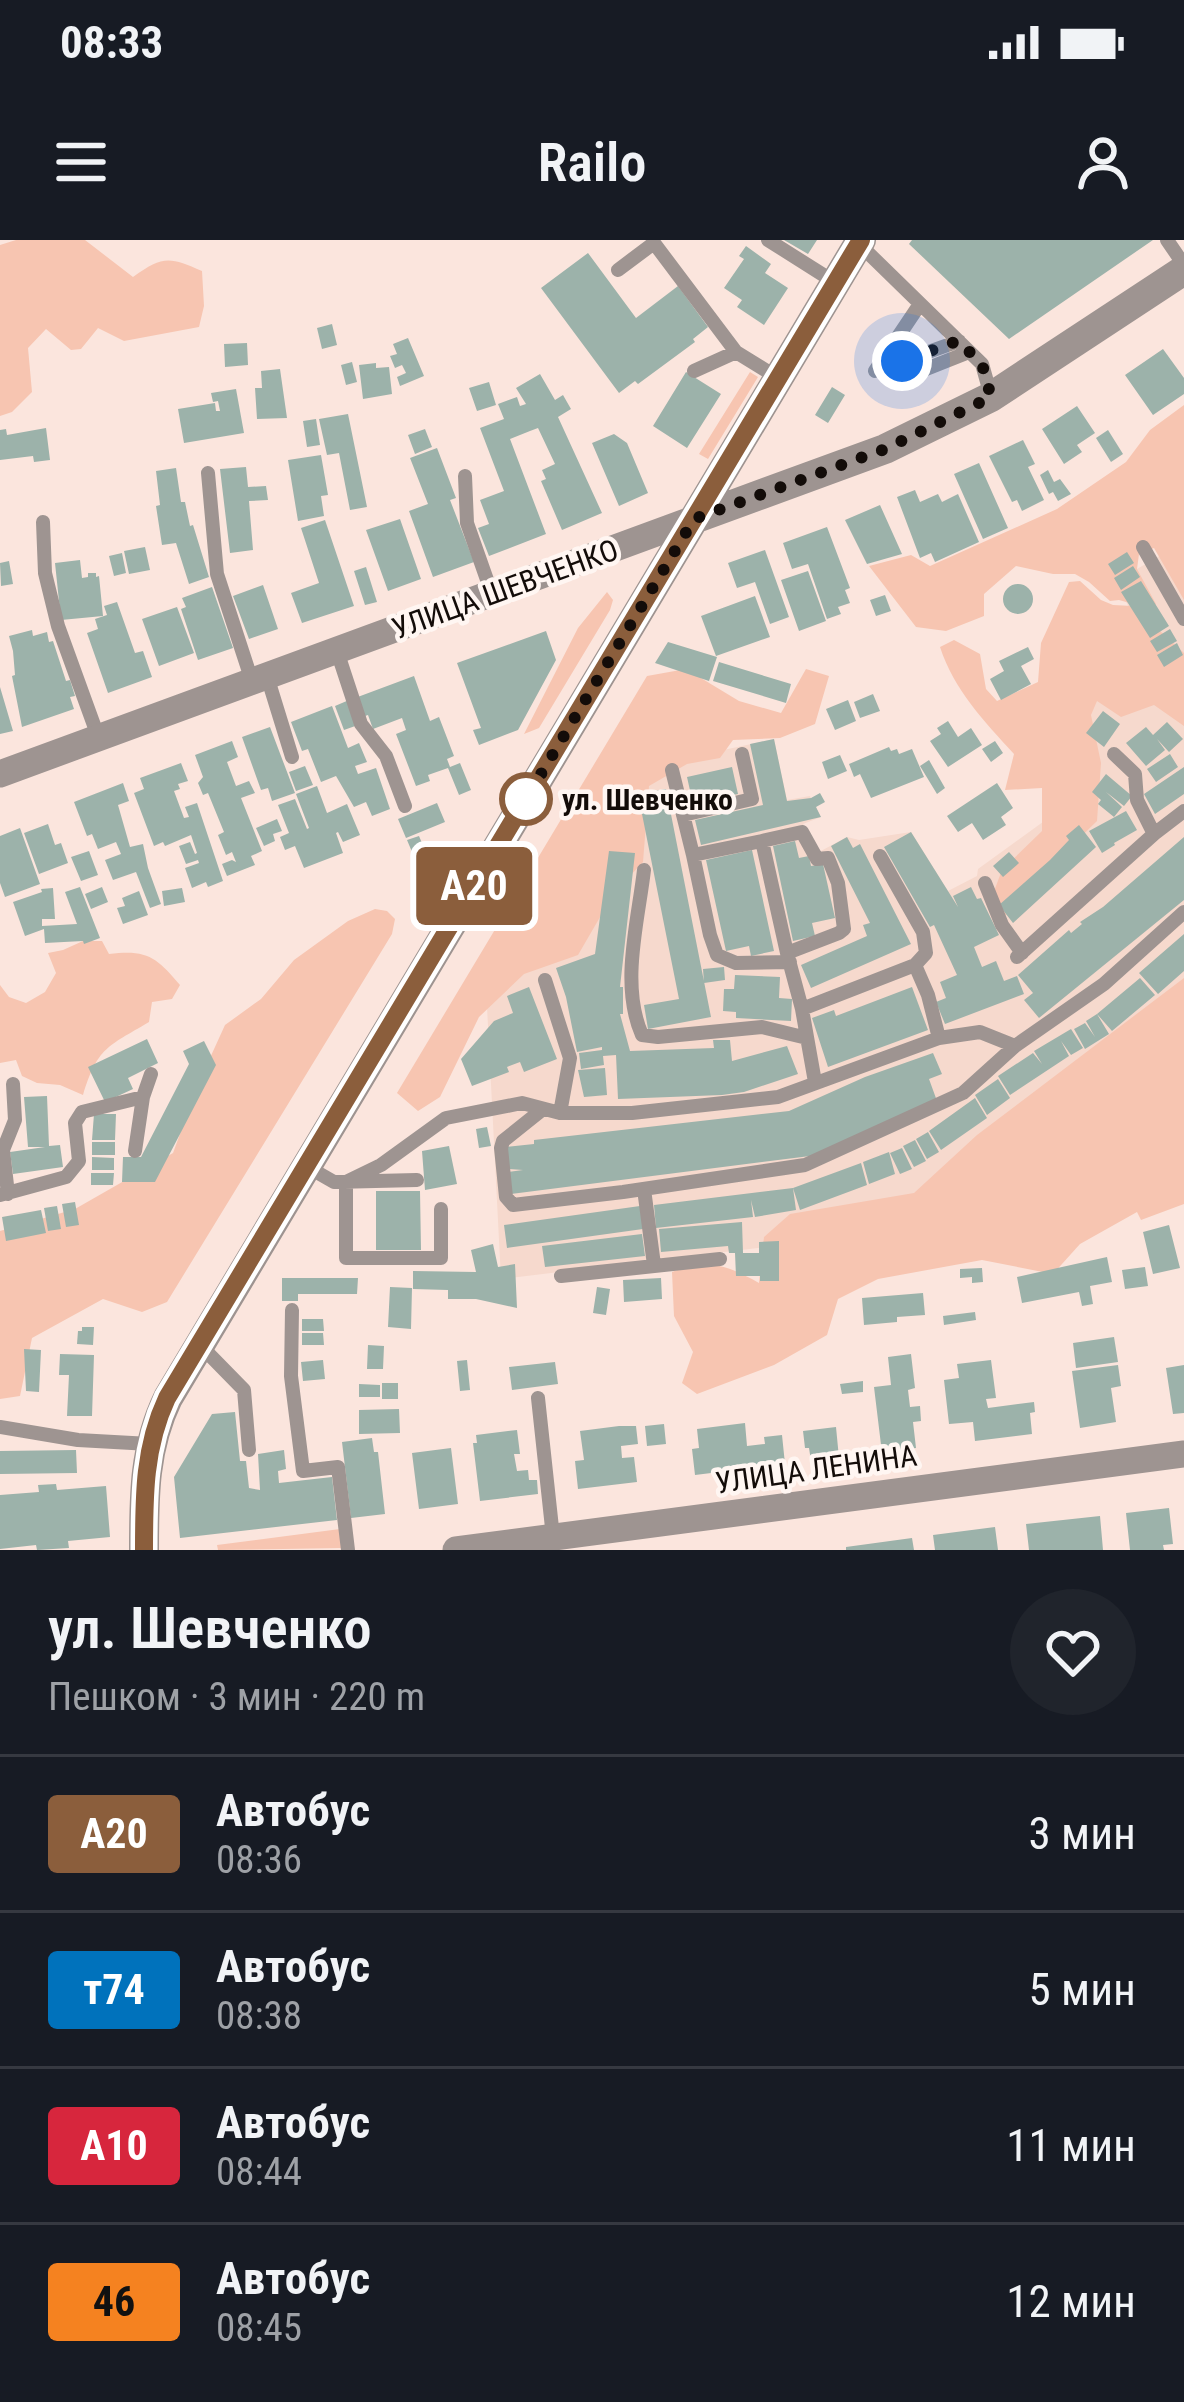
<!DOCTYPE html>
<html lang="ru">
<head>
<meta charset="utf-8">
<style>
  :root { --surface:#171b24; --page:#20242c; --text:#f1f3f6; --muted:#9ea1a6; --line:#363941 }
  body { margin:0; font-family:"Roboto Condensed",sans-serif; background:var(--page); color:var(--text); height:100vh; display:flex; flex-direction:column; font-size:45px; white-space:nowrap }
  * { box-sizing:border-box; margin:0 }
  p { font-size:39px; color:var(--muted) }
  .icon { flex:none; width:66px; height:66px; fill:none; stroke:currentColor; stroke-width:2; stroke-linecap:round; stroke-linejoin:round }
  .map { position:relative; height:1310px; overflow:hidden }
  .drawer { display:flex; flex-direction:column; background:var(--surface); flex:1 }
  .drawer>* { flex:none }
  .badge { padding:0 24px; border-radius:9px; font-size:42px; line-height:78px }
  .you { position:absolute; width:60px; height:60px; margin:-30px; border:9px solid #fff; border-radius:50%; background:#1a73e8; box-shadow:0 0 0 18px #1a73e833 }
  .map>.badge { position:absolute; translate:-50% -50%; box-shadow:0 0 0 6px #fff }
  .round { display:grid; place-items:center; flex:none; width:126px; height:126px; border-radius:63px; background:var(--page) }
  .summary { display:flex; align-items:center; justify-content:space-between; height:204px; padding:0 48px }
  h1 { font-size:57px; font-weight:600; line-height:90px }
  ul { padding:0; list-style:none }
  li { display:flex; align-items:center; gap:36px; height:156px; padding:0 48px; border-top:3px solid var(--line) }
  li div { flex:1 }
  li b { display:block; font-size:45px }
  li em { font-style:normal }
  li .badge { min-width:132px; font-weight:700; text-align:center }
  .status { display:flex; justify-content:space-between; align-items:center; height:84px; padding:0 60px; background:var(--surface); direction:ltr }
  .status svg { height:33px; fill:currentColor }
  header { display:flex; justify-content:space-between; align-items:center; height:156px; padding:0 48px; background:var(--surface); font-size:54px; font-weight:600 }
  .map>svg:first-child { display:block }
  .built { fill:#f6d9cd }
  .green { fill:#f7c5b1 }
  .building { fill:#9cb2aa }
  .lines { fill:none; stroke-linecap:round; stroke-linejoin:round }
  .service { stroke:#9e9491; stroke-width:14 }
  .minor { stroke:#9e9491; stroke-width:27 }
  .tertiary { stroke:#9e9491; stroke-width:30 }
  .line-casing { stroke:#fff; stroke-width:27 }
  .line { stroke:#8b5e3c; stroke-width:18 }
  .walk { stroke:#130c09; stroke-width:12; stroke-dasharray:0 21.6 }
  .stop-dot { fill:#fff; stroke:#8b5e3c; stroke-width:6 }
  .labels { text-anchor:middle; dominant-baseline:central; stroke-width:9; stroke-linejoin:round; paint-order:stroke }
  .street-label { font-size:30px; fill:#130c09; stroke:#fff6f2 }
  .stop-label { font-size:30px; font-weight:bold; fill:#130c09; stroke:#fff6f2; text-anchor:start }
</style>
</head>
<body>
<div class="status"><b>08:33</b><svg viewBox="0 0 49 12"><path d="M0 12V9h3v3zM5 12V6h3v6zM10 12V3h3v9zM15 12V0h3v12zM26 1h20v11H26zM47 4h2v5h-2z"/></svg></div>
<header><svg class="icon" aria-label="menu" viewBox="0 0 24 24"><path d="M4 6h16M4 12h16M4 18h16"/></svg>Railo<svg class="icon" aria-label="person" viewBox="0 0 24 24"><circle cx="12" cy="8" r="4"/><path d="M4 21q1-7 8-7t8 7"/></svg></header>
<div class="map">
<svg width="1184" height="1310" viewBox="0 0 1184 1310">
  <rect width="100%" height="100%" fill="#fbe5dd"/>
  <path class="built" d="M1184,302V791L932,987L501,1039L486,747L640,528L774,499L787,560L810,556L821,577L803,584L819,612L847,597L859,600L911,592L948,651L977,636L978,629L1087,550L1079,473L1136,382L1116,341Z"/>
  <path class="green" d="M16,0H85L133,37C162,16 169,16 202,31L204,66L199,87L124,101L98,88L81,109L71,110L46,89L28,108L32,152L12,172L0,176V5Z
    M750,132L758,137L708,219L699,214Z
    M1184,165V360L1154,308L1139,314L1137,329L1156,364L1151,369L1119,360L1110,361L1089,342L1075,334H1053L1016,326L984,354V376L946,391L916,387L869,326L911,315L930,326L1057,269L1126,222L1150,190Z
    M1080,341L1101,360L1113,365L1133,366L1184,413V486L1154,465L1121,477L1097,461L1091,475L1101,523L1097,581L1056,621L1037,654L997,681L990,662L1002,630L1042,591V548L1005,550L1014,514C984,481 954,450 940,407L954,400L980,414L986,449L997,461L1038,442L1041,403L1069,342Z
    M607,352L613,360L610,370L539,488L524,494L578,388Z
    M686,429L739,461L781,473L806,429L829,436L815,484L780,498L733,500L720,518L687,524L649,546L643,622L614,653L578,715L524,734L479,777L440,857L418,871L397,853L647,436Z
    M375,669L387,671L395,679L392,694L167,1062L142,1072L103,1059L32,1098L20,1156L0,1159V991L75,969L173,913L199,842L225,785L261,759L294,720L348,681Z
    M83,701H102L109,714C148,709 157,718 180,745L172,759L152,762L149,782C107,807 98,807 83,855L60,845L37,843L22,836L16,820L0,823V745L9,757L26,763L45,752L56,733L48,713L63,710Z
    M1184,738V964L1141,980L1137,972L1080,1004L1053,1034L982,1020L878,1039L838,1059L827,1095L774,1125L697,1154L682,1143L693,1112L674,1076L672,1032C707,1018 727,1025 759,1043L764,997L790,974L914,953L977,895Z
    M340,1289L342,1308L218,1310L217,1305Z"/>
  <path class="building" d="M784,0H817L808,14Z
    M912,0H1153L1009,99L909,4Z
    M746,6L771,24L765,33L788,48L764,85L737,67L742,60L724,48L744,19L739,16Z
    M588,13L636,78L678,46L708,87L693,99L695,102L638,144L635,141L619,153L541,48Z
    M332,84L337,105L322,109L317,88Z
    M408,98L424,136L400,146L397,137L406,133L402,125L395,128L390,116L397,114L393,104Z
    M247,103L248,125L225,127L224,104Z
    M1163,109L1184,138V154L1153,175L1125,135Z
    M352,122L357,142L346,145L341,125Z
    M376,123V128L389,127L392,154L363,159L359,125Z
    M280,129L287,178L257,179L255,148H262L261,131Z
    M686,132L721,154L687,208L653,186Z
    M540,134L555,160L563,155L571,169L558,177L602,273L562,290L541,241L546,239L542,230L555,224L538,188L530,191L510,199L546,294L489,316L478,288L489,284L480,260L504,251L480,188L504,179L498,164L517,157L520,166L526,164L516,148Z
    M489,142L496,165L477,171L469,148Z
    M832,147L845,155L828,183L815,175Z
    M236,149L244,193L184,203L178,169L215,163L216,171H220L218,161L213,162L211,153Z
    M1077,166L1095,193L1077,205L1082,212L1064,224L1042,189Z
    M348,174L367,267L350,270L339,213L327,215L319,179Z
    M316,179L320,205L307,207L303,181Z
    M46,188L50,220L34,222L33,216L0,220V190L6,189L7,195Z
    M425,189L432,207L415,214L408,195Z
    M1108,190L1123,214L1111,222L1096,198Z
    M614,194L627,203L648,253L619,266L592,203Z
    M1023,200L1035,224L1028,227L1044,260L1022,271L1017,260L1012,262L989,216Z
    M437,208L456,258L450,260L474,322L433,337L409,271L428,264L410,218Z
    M321,215L328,255L321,256L324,276L298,281L288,220Z
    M979,223L1008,288L983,299L954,234Z
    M246,227L248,247L266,246L268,260L249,261L253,310L230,313L220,229Z
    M176,228L181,262H185L190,286L193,285L209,337L189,344L176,303L162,305L156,266L160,265L156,231Z
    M1048,230L1054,242L1060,239L1071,254L1058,261L1053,252L1049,254L1040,235Z
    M915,250L920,262L938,254L942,262L958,254L979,302L935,322L931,313L920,318L897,257Z
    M880,265L902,314L867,324L845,280Z
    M400,279L421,339L388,351L366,290Z
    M325,280L354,366L302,383L291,353L319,343L301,288Z
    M827,287L850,348L845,350L850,363L838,367L841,374L827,379L808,324L792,329L783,303Z
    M145,307L150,330L129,334L124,311Z
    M765,310L789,377L770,384L755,342L737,348L728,323Z
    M1127,312L1134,323L1115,335L1108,324Z
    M122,313L126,333L114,336L109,316Z
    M80,320L82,338L88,337V333H96V337L99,336L103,376L61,380L55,323Z
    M9,321L13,344L1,346L0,323Z
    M1133,326L1140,337L1121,350L1114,338Z
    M366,327L377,362L365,365L354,331Z
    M808,331L826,381L799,391L781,340Z
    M1141,341L1169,386L1150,398L1121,352Z
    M1003 359a15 15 0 1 1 30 0a15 15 0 1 1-30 0Z
    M263,345L278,389L249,399L233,356Z
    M212,347L233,408L198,420L181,369L186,367L182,358Z
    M885,355L891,371L876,376L870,360Z
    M755,356L770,397L716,416L701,376Z
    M117,362L135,413L143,411L152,437L108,453L87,393L98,389L95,379L107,375L104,366Z
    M177,367L194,413L159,426L142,379Z
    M1170,389L1177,401L1157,412L1150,401Z
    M32,390L33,396L47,392L49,402L53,401L66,441L70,440L75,456L70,457L74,469L22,487L12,436L15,435L13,411L9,396Z
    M546,391L556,420L518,490L479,505L473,490L481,488L457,423Z
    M668,402L717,417L709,441L655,423Z
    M1177,403L1183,415L1164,427L1157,415Z
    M1028,407L1034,419L1021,426L1031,444L1001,460L990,439L1004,431L999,421Z
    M719,422L791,444L786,463L713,441Z
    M414,436L430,481L439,477L454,516L447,519L450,527L460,523L471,550L459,555L448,528L428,535L430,541L416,546L396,494L406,490L402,478L373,489L368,475L362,477L355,458Z
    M0,447L13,491L0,494Z
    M873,454L880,471L860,478L854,462Z
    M349,460L358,485L344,490L335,466Z
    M848,460L856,481L835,490L826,469Z
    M332,466L348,508L359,503L367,522L355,526L358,534L376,528L390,569L372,576L366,562L354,567L336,536L321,542L308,509L302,511L291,482Z
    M1103,471L1120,484L1104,507L1086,493Z
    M948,481L958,497L971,488L982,505L948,527L930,501L941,494L937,488Z
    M1167,482L1183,499L1169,512L1157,499L1165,510L1146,526L1126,503L1146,487L1153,495Z
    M270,487L295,553L272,561L268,548L261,550L242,497Z
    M774,499L787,561L811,558L820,553L825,562L816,567L821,577L701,605L695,580L763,565L750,504Z
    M232,501L238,517L227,522L236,546L249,541L255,553L241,558L262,611L251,616L255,625L227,636L222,624L232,620L236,622L232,612L226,615L218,595L224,592L208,553L203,555L198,543L203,537L195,515Z
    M995,501L1003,513L991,522L982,509Z
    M889,507L891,511L897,509L899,514L912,509L924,537L871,558L860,534L854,537L849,524Z
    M1170,514L1178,527L1156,542L1147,529Z
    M840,515L847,531L828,539L822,522Z
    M929,520L945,548L937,554L920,526Z
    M181,523L188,541L178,544L180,549L174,551L184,578L189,577L185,567L197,563L223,641L208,647L206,642L192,648L185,628L199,623L198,620L186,624L179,606L190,602L195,614L197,613L191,595L165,606L163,602L154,606L134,553L144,549L140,538Z
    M305,526L313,545L296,551L289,532Z
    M732,527L738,554L693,564L687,537Z
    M1184,527V554L1155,574L1144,554Z
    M1106,534L1132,556L1124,566L1106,552L1122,567L1114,577L1098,564L1101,560L1092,552Z
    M123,543L129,561L118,565L130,607L143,604L148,628L161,664L150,668L136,632L113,640L105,620L121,614L116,602L98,609L92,594L87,596L74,562Z
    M997,543L1013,568L1001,577L1006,585L983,600L972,583L958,592L947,576Z
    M317,546L327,573L347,564L360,595L343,602L338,592L336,593L343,613L304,628L295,606L285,610L280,597L289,593L278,565L295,559L307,589L309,588L296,554Z
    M666,549L711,777L648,789L644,765L679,759L638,554Z
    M437,563L445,582L406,598L398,579Z
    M1126,571L1137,590L1114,603L1115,605L1102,613L1089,591Z
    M277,579L282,591L273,594L275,601L264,606L256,588Z
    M48,584L55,605L61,603L68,623L39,634L24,593Z
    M1079,585L1096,607L1013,683L999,665L1050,620L1069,600L1066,596Z
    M20,588L40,644L5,657L0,643V596Z
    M911,592L958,667L953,656L971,647L977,659L981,658L999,695L974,707L982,727L996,721L1004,741L1017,736L1024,754L945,784L936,762L946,758L940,742L957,735L934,685L930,687L884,607Z
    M419,596L427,615L415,619L407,600Z
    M847,597L853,608L860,604L911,704L811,748L801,725L867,696L863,685L870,683L831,606Z
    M1184,597V660L1039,778L1024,760L1033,753L1018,735L1069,690L1071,693L1082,684L1080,682L1103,667Z
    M795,601L799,618L809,616L811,626L823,624L835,678L812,683L815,696L793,701L773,606Z
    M752,610L774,711L751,716L749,706L726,711L706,620Z
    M89,611L98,635L81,641L71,617Z
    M609,611L635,613L620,747H623V774H620L630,811L714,808L713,800H730L732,821L787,806L798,834L744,852L722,855L618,859L616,815L603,816L604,825L581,829L579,813L602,810V807L577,812L566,757L556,728L595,714Z
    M1009,612L1019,623L1003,637L993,626Z
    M80,647L100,698L84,704L83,701L45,703L44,689L25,696L13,662L42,652L41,649L53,648L55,679H42V686L77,684L65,652Z
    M102,647L108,662L91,669L85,654Z
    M182,648L185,662L164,666L162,651Z
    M139,651L148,675L123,684L117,668L125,666L122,658Z
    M1184,694V731L1158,754L1139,733Z
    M724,727L725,740L704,743L703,729Z
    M735,735L780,737L779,758L792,759L791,781L736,778V772L723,771L724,749H734Z
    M1140,738L1155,755L1112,791L1097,774Z
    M529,747L557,819L524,832L520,822L507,827L509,832L472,846L461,819L494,781L513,773L507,756Z
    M912,747L928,790L828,827L812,778L834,770L836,776Z
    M1097,774L1109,794L1085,809L1074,789L1085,783L1095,797L1086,781Z
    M1071,789L1083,808L1071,815L1061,801L1069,816L1010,855L998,836L1033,813L1042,824L1034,811Z
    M147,799L158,823L128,838L133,849L105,862L88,827Z
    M204,801L216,825L155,942H122L123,917H141L189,824L183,811Z
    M933,813L942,834L929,839L937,861L810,916L511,954L508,932L523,930L509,929L506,907L534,904V900L789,871L865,837Z
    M605,828L607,855L584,857L578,830Z
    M998,839L1010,858L987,875L975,855Z
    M47,856L49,906L60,905L63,927L13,934L10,912L45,907H28L24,857Z
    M975,858L987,878L941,910L929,891Z
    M94,874H116L115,900H92Z
    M487,887L491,906L479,908L476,889Z
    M928,892L939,912L927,919L916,899Z
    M915,900L926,921L914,927L903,906Z
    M92,902H115V915H92Z
    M449,906L457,944L425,950L422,911Z
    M902,908L912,929L900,934L890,913Z
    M889,912L895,934L869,944L863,922Z
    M92,917L114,918V930H92Z
    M861,923L867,945L800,970L793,948Z
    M91,933H114L113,945H91Z
    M793,948L796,970L755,977L751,960L753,977L656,988L654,965Z
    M376,951H420L421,1010H376Z
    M75,962L79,985L66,987L62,964Z
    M57,966L61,989L48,991L44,968Z
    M640,966L643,989L507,1008L504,985Z
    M41,970L46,993L6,1001L2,977Z
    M742,982L743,1013H759V1002L779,1001V1041H760V1036H736L735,1013H729L728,1006L661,1012L659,989Z
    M1169,985L1180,1028L1153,1034L1143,992Z
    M642,994L645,1016L545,1027L542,1006Z
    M493,1004L498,1027L515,1024L517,1068L476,1059H448V1050L413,1049V1031L476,1032L471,1010Z
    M1107,1017L1112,1042L1090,1046L1093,1064L1082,1066L1079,1052L1022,1063L1017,1037Z
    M1145,1027L1148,1046L1125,1049L1122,1030Z
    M982,1028L983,1042L972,1043V1037L960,1038V1029Z
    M282,1038H358L357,1054H298V1061H282Z
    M661,1038L662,1059L624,1062L623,1040Z
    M390,1047L412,1048L411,1089L388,1087Z
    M597,1047L610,1049L606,1075L593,1073Z
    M923,1053L925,1075L897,1077V1082L864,1085L862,1058Z
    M975,1072L976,1080L944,1085L943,1076Z
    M302,1079H323L324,1091H302Z
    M82,1087H94L93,1105L77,1104L78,1091H82Z
    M302,1093H323L324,1105H302Z
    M1114,1097L1118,1122L1076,1128L1073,1103Z
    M368,1105L384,1106L383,1129H367Z
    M24,1109L41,1110L39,1152L26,1151Z
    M60,1114L94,1115L92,1176H67L69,1135H59Z
    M911,1114L915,1148L908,1150L910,1167L920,1166L921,1181L913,1182L916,1208L882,1213L874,1147L891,1145L888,1117Z
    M323,1120L325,1139L303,1141L301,1122Z
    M467,1120L470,1150L460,1151L457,1121Z
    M991,1120L996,1158L986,1159L988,1168L1034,1162L1035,1172L1030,1173L1032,1194L975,1201L973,1182L949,1184L944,1140L959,1138L957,1124Z
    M555,1122L558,1144L512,1150L509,1127Z
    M1118,1125L1121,1146L1111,1148L1116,1182L1080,1188L1072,1131Z
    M1184,1125V1173L1173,1174L1166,1128Z
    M863,1141V1152L842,1154L840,1144Z
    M382,1143H398V1159H382Z
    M359,1144L380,1145V1157H359Z
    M399,1169L400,1193L359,1194V1170Z
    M235,1172L240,1221H246L249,1248L260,1250L258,1214L284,1210L286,1229L278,1231L279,1243L332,1237L337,1280L180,1298L174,1237L212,1174Z
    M745,1183L747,1206L765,1204L764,1197L782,1195L785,1224L695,1235L692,1209L699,1208L697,1189Z
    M664,1184L666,1204L647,1206L645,1186Z
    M619,1186H636L638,1204L621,1206L622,1218L634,1217L637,1242L578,1249L575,1221L584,1220L580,1191Z
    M836,1187L839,1218L811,1221L809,1208H805L803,1191Z
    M517,1190L520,1214H514L517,1231L528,1230L529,1240H537L538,1254L480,1261L473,1203H477L476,1195Z
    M372,1198L374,1212H378L385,1274L351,1278L342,1202Z
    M451,1208L458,1264L419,1269L412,1213Z
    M76,1210L77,1233L0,1234V1211Z
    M56,1244L57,1250L106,1246L110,1297L68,1301L69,1308L37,1310L36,1305L0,1309V1255L39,1252L38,1245Z
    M1169,1268L1173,1304L1163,1305L1164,1310H1130L1126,1273Z
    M1100,1276L1103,1310H1029L1026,1284Z
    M995,1287L998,1310H935L933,1295Z
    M912,1298L914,1310H846V1307Z"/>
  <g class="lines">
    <path class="service" d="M768,0L836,43
      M1167,0L1184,25
      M859,4L982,124L991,156
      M618,30L654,3L736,112L778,138
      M920,64L875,131L959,101
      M902,121L911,135L969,112
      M694,131L736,112
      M208,233L217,334L252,441
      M465,236L467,283L492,354
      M43,282L45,333L58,386L99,499
      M1143,307L1184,379
      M337,411L361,484L386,516L405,566
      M267,436L292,517
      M672,530L693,615L762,601L787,713L802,769L915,725L926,713L923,692L880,616
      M683,575L752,559L742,514
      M1154,594L1184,571
      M762,601L802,592L817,619L828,618L838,643L844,689L839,693L787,713
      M693,615L710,695L717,715L736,723L790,722
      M644,630C638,682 620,745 642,795L658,797L762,787L807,798
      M985,643L1002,685L1022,713
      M1017,717L1154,594L1137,560L1135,534L1114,514
      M915,725L928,755L939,798
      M545,740L570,818L560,873
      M802,769L815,842
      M543,869L503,901L501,908L506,957L513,965L623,952L805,925L963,853L1015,806
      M135,911L143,857L151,834
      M306,926L334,942L417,940
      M346,942L381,925L446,878L522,863L560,873H632L778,857L939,798L980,792L1015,806L1104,744L1184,672
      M346,942V1018H441V969
      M644,949L654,1025
      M8,954L3,910L15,880L13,844
      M0,955L66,937L79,921L75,883L82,872L143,857
      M561,1036L720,1019
      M292,1070L291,1136L303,1231L338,1227L348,1310
      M199,1104L244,1150L249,1210
      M538,1158L553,1297
      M0,1187L78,1200L150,1204"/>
    <path class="minor" d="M0,534L694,279
      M456,1310L1184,1214"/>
    <path class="tertiary" d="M694,279L885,209L991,157L1184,30
      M144,1310C144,1256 144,1207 168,1158L861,0"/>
  </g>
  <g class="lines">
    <g class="line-casing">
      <path id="line" d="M144,1310C144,1256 144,1207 167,1158L861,0"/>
    </g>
    <use href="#line" class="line"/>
    <path class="walk" d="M526,559L517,574L694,279L885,209L991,157L982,124L958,101L902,121"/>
  </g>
  <circle class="stop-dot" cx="526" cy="559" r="24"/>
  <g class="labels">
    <g class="street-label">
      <text transform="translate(505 349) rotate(-20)">УЛИЦА ШЕВЧЕНКО</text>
      <text transform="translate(816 1229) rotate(-8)">УЛИЦА ЛЕНИНА</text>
    </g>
    <g class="stop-label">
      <text x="562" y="559">ул. Шевченко</text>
    </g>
  </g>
</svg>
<div class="you" style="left:902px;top:121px"></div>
<b class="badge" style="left:474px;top:646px;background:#8b5e3c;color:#fff">А20</b>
</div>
<section class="drawer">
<div class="summary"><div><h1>ул. Шевченко</h1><p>Пешком · 3 мин · 220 m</p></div><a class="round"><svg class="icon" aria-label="heart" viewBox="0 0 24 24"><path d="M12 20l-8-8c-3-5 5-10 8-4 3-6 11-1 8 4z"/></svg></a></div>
<ul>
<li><span class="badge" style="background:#8b5e3c;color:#fff">А20</span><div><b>Автобус</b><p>08:36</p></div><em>3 мин</em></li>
<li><span class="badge" style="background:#0072bc;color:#fff">т74</span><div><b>Автобус</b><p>08:38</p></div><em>5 мин</em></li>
<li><span class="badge" style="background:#d7263d;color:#fff">А10</span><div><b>Автобус</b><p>08:44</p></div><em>11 мин</em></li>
<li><span class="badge" style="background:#f58220;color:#111">46</span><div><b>Автобус</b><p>08:45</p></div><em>12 мин</em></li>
</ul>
</section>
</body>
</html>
